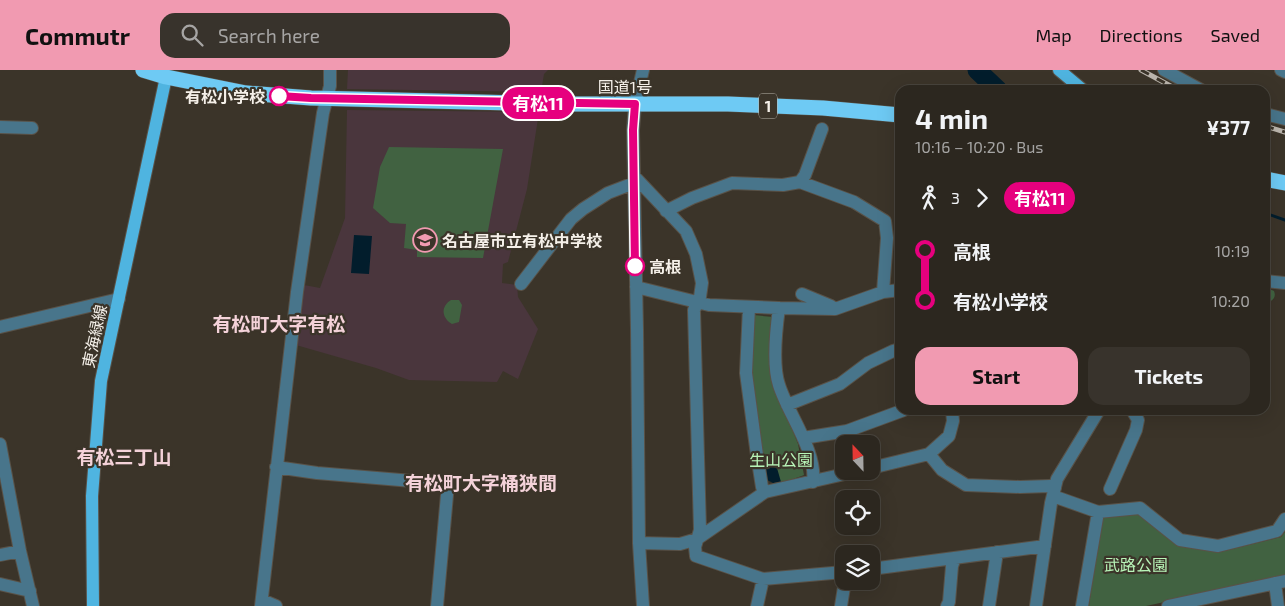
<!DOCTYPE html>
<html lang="en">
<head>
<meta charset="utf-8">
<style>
  :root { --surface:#2c271f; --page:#38332c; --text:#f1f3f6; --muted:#a6a5a4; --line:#48443d; --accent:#f19ab1 }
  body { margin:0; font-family:"Exo 2","Noto Sans JP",sans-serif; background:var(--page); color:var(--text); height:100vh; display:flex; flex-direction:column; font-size:19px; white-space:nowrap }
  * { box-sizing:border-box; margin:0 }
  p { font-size:16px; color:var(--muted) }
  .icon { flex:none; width:28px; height:28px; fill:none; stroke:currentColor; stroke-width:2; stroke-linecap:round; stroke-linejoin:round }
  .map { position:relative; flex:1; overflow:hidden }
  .panel { position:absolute; left:895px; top:15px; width:375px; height:330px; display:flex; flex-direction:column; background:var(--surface); border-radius:15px; box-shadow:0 5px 20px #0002,0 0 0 1px var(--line) }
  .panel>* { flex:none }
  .badge { padding:0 10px; border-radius:16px; font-size:18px; line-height:32px }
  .needle { width:32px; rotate:338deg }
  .buttons { position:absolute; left:835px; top:365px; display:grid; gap:10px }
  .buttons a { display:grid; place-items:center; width:45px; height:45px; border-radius:10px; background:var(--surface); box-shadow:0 5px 20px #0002,0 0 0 1px var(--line); font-size:25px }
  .map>.badge { position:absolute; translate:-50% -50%; box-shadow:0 0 0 2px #fff }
  .legs { display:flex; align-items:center; gap:8px; height:55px; padding:0 20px; font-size:16px }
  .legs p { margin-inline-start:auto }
  .headline { display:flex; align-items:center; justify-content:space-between; height:85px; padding:0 20px }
  h1 { font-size:28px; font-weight:700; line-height:38px }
  .primary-button { display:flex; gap:10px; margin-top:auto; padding:10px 20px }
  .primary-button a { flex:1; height:58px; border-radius:15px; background:var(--accent); color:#111; font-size:20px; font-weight:700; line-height:58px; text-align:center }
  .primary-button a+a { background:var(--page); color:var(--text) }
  ul { padding:0 20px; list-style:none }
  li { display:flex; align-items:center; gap:18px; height:50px; font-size:19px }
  li i { display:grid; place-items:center; width:8px; height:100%; margin:0 6px; background:currentColor }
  li i::after { content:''; width:12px; height:12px; margin:-6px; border:4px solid; border-radius:50%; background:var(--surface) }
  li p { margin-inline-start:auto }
  li:first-child i { background:linear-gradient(#0000 50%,currentColor 0) }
  li:last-child i { background:linear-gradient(currentColor 50%,#0000 0) }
  header { display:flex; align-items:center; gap:30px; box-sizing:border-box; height:70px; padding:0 25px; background:var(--accent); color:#111 }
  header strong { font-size:24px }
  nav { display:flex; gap:28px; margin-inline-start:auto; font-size:18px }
  .search { width:350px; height:45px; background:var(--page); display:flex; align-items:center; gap:12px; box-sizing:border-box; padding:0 18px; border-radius:15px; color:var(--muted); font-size:19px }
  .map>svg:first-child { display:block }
  .education { fill:#4a363d }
  .green { fill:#416241 }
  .water { fill:#021d2c }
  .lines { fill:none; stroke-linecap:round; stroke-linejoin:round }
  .stream { stroke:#021d2c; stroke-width:3 }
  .river { stroke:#021d2c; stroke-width:19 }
  .minor-casing { stroke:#595248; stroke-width:14 }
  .major-casing { stroke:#595248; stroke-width:14 }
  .highway-casing { stroke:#595248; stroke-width:16 }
  .minor { stroke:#48758b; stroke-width:12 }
  .major { stroke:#4fb4e0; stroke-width:12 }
  .highway { stroke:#6ecaf4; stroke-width:15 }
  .rail-casing { stroke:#bcb6ae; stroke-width:5 }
  .rail { stroke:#3b3429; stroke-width:3; stroke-dasharray:9; stroke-linecap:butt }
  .line-1-casing { stroke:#fff; stroke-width:11 }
  .line-1 { stroke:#e6007e; stroke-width:8 }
  .stop-1-dot { fill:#fff; stroke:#e6007e; stroke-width:2.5 }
  .labels { text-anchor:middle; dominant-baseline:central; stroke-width:4.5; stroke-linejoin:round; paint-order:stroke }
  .shield { fill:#3b3429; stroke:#bdb8af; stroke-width:1 }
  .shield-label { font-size:15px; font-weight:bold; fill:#f5f0e9 }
  .street-label { font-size:16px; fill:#f5f0e9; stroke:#3b3429 }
  .stop-label { font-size:16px; font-weight:bold; fill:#f5f0e9; stroke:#3b3429; text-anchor:end }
  .poi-label { font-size:16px; font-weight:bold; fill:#f5f0e9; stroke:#3b3429; text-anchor:start }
  .park-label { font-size:16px; fill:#b8f5b8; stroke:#3b3429 }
  .quarter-label { font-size:19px; font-weight:bold; fill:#f4d2d9; stroke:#3b3429 }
</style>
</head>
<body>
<header>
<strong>Commutr</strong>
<div class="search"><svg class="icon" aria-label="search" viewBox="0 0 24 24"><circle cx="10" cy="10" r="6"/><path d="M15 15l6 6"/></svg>Search here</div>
<nav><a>Map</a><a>Directions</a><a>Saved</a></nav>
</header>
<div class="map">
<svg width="1285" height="536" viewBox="0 0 1285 536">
  <rect width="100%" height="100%" fill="#3b3429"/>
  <path class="education" d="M348,0H548L544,4L541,22L347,19Z
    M347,40L539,42L527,119L508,192L503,194L502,213L517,215L518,227L538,259L518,309L503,301L497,312L409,310L376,298L296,275L304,215L320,218L345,148Z"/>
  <path class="green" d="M389,77L503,79L483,188L417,187V180L404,178L406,154L390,153L373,138L380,97Z
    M1265,217L1274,221C1277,229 1271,231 1265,235Z
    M451,230H459L462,235L459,252L452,254C442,248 440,237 451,230Z
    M753,245L773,247L780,329L798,374L804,405C793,409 779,416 767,410L764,399L750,302Z
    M1137,443L1180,476L1220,482L1281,467L1285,462V506L1146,536H1089L1100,450L1103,446Z"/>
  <path class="water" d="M354,165L372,166L369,204L351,203Z
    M767,395L777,398L781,412L773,413L767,410L764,399Z"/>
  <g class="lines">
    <path class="stream" d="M1265,143L1285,150"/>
    <path class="river" d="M977,0L998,20"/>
    <g class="minor-casing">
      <path id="minor" d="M1164,0L1201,20
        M1281,0L1285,2
        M1265,44L1285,49
        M0,57L32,58
        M634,106L686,161L696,184L702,213L700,227L694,240L700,460L695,477L696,486L763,509L844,502
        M800,112L805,105L822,59
        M666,141L692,128L732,113L783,115L800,112L854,132L885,151L887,168L883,222
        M1265,211L1285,213
        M521,214L571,149L583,139L608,123L634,113
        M636,217L709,235L779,238L835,239L883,222L900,220
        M802,224L831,236
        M749,237L746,303L757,385L762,417L765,422
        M779,238C776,260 772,294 779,315C788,344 817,381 813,412
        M0,257L119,229
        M787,335L840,314L868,293L893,281L900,279
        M803,368L847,361L904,340
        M0,374L20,481L33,536
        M929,384L942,400L966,415L1020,417L1050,416L1055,418
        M276,397L317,403L448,414L437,536
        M871,398L929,384L949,366L953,351L952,340
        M1110,419L1136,360L1138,350L1132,340
        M1053,426L1098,442L1140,438L1180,470L1218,476L1277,461L1285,449
        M639,473L680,474L697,469L765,422L858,401
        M0,485L20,481
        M871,499L1045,476
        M1275,513L1278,536
        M0,514L30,521
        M262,530L276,536
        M261,536L297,222L323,43L330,16V0
        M643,536L639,473L637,259L633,60L635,34L643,0
        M757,536L763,509
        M841,536L845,511
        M947,536L949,532L952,496L955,488
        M989,536L997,482
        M1036,536L1051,433L1057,409L1099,340
        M1082,536L1098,442
        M1168,536L1285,511"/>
    </g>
    <g class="major-casing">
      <path id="major" d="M1059,0L1083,20
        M93,536L92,426L101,311L166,7"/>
    </g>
    <g class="highway-casing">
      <path id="highway" d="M143,0L166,7L246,23L311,28L556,34H728L823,38L900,45
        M1265,109L1285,113"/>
    </g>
    <use href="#minor" class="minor"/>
    <use href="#major" class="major"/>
    <use href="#highway" class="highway"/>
    <g class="rail-casing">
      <path id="rail" d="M1141,0L1178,20
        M1265,56L1285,62"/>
    </g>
    <use href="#rail" class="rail"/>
  </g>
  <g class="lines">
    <g class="line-1-casing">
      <path id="line-1" d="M279,26L311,28L635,34L633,60L635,196"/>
    </g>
    <use href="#line-1" class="line-1"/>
  </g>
  <defs>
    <g id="school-ring" transform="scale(1.25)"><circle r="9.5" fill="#3b3429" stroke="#f19ab1" stroke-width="1.5"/><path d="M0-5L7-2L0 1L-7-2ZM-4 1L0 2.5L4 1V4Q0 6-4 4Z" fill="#f19ab1"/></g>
  </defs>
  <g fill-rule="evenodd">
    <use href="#school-ring" x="425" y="170"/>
  </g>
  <g class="stop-1-dot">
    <circle cx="279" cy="26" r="9"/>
    <circle cx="635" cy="196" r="9"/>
  </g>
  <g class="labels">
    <rect class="shield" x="759" y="23.5" width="18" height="25" rx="4"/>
    <g class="shield-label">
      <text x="768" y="36">1</text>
    </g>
    <g class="street-label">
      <text x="625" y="16">国道1号</text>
      <text transform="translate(94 266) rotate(-78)">東海緑線</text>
    </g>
    <g class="stop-label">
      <text x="265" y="26">有松小学校</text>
      <text x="649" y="196" text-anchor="start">高根</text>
    </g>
    <g class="poi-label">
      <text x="442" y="170">名古屋市立有松中学校</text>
    </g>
    <g class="park-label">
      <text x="781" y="389">生山公園</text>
      <text x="1136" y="494">武路公園</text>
    </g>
    <g class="quarter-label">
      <text x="279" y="253">有松町大字有松</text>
      <text x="124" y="386">有松三丁山</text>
      <text x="481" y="412">有松町大字桶狭間</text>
    </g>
  </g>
</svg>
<div class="buttons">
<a><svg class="needle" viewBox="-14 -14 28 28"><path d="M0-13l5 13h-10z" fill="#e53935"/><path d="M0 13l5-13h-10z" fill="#a6a5a4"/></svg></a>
<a><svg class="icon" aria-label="locate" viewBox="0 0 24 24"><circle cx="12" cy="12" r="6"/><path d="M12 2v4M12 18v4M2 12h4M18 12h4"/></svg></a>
<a><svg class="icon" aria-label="layers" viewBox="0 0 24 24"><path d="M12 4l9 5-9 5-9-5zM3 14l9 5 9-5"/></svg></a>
</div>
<b class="badge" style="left:538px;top:33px;background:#e6007e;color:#fff">有松11</b>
<section class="panel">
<div class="headline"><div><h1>4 min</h1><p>10:16 – 10:20 · Bus</p></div><b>¥377</b></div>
<div class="legs"><svg class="icon" aria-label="walk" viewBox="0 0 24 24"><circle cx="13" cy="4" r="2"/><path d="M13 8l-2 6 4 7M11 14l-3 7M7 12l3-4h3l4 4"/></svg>3<svg class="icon" aria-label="forward" viewBox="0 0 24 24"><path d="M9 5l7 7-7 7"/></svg><b class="badge" style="background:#e6007e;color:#fff">有松11</b></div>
<ul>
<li><i style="color:#e6007e"></i><b>高根</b><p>10:19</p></li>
<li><i style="color:#e6007e"></i><b>有松小学校</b><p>10:20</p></li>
</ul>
<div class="primary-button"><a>Start</a><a>Tickets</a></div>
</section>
</div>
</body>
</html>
